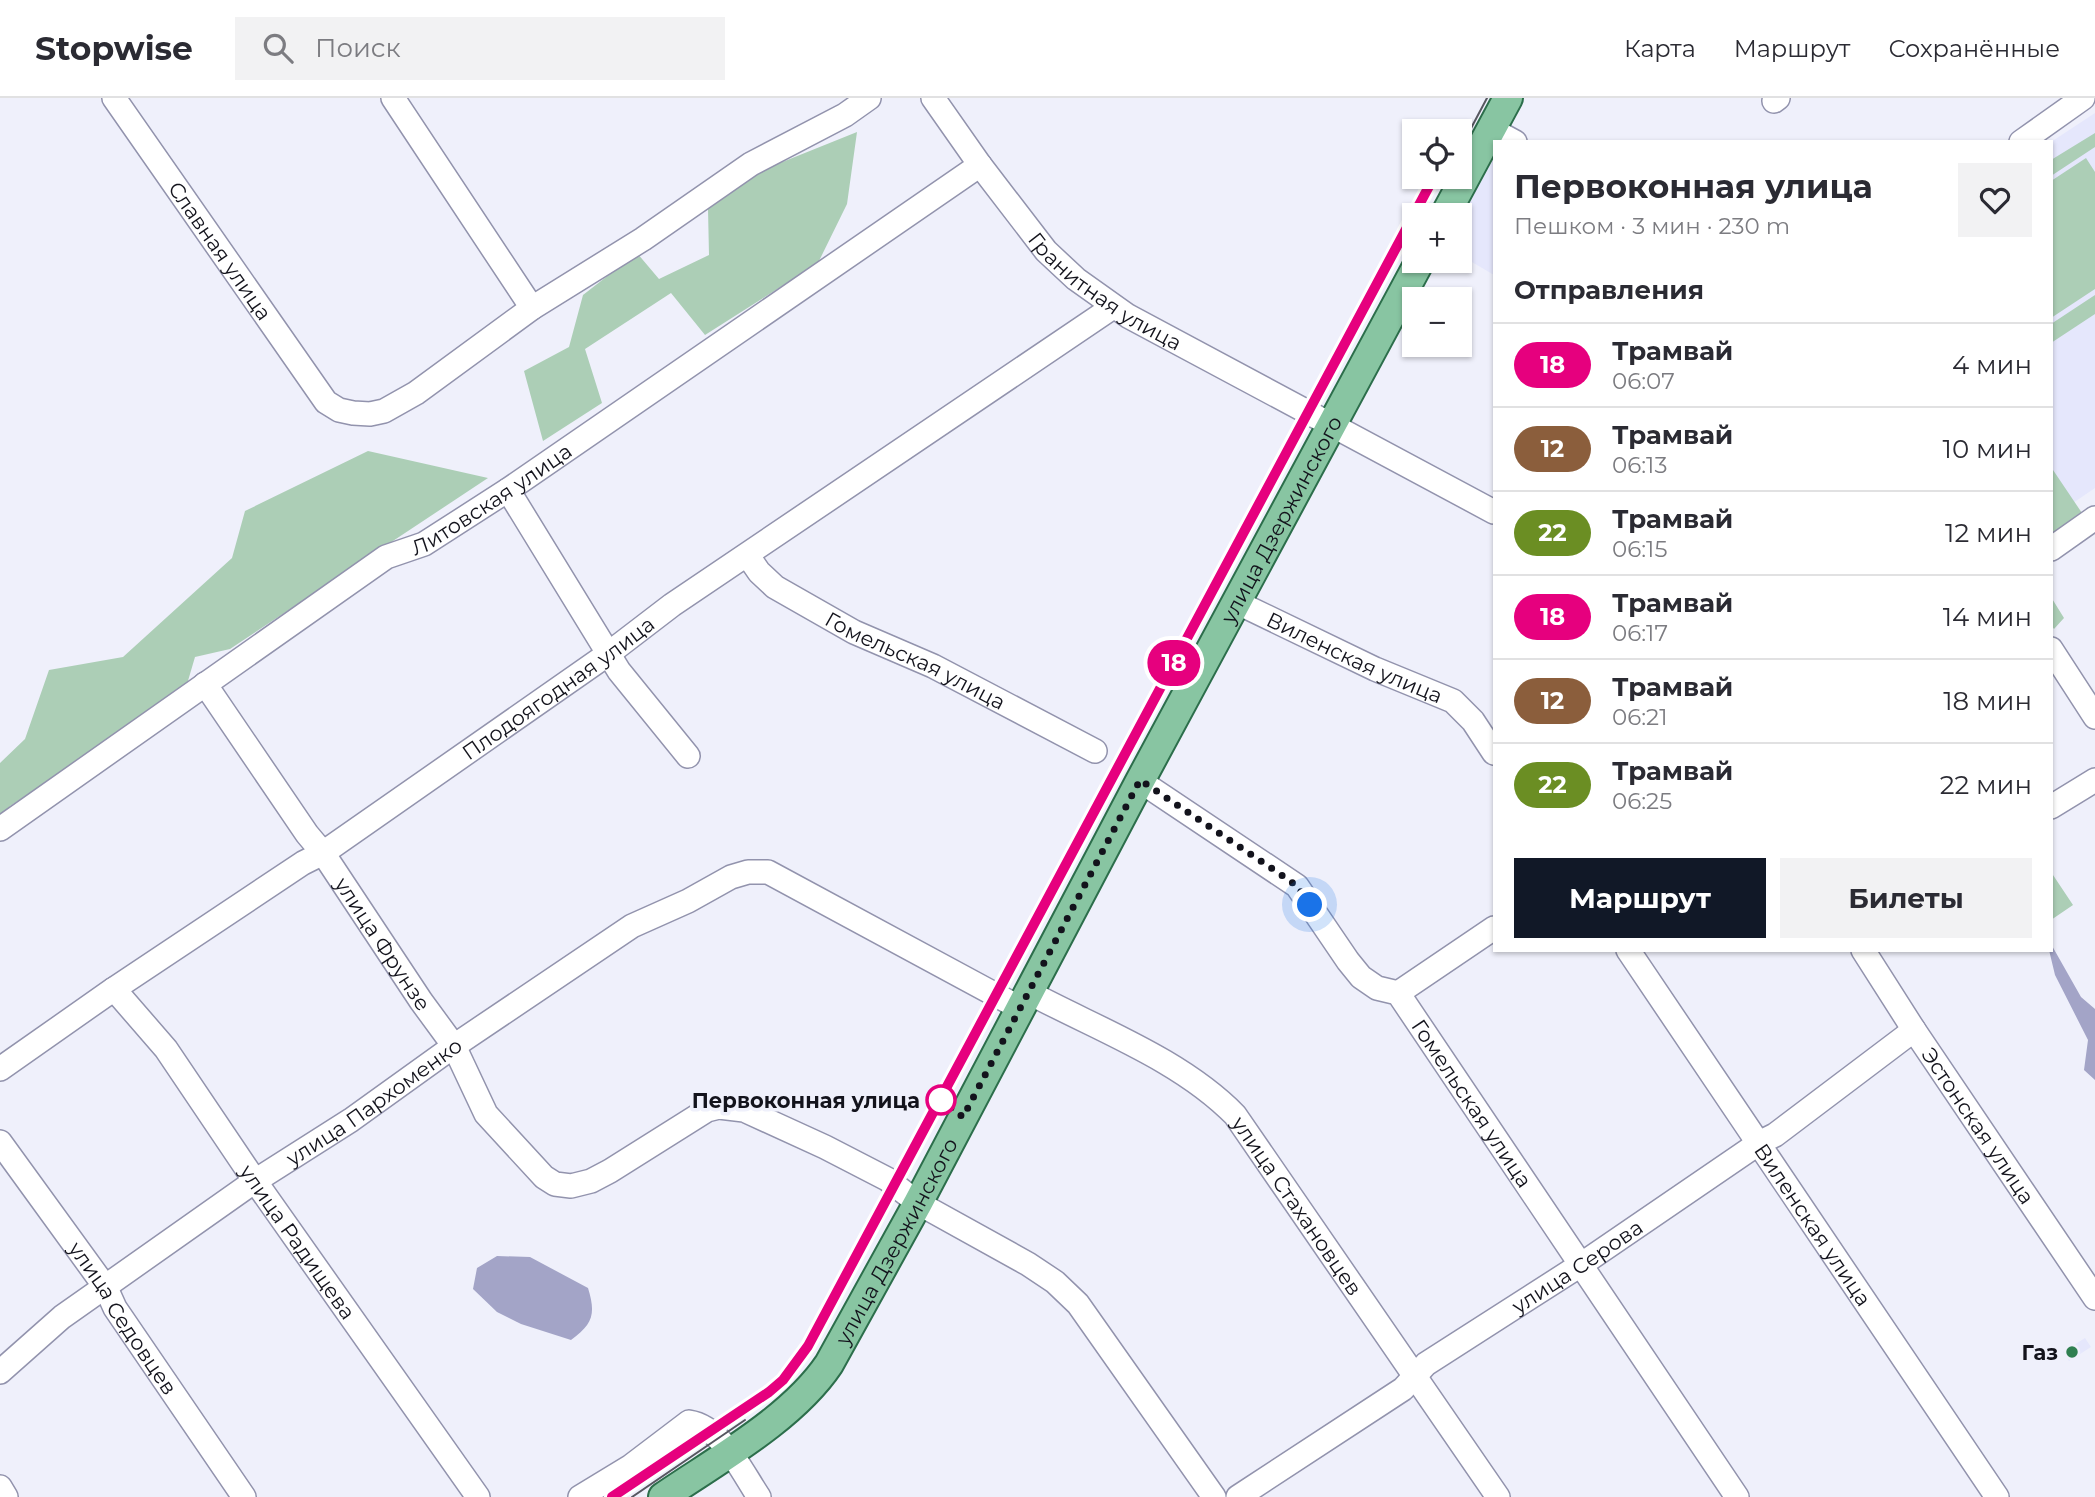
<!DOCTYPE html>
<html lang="ru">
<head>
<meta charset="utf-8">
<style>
  :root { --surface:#fff; --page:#f2f2f3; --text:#2b2b33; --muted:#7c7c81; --line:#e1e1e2; --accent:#111827 }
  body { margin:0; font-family:Montserrat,sans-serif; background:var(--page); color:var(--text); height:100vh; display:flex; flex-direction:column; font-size:26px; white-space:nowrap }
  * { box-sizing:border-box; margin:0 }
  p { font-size:23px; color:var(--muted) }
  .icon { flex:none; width:38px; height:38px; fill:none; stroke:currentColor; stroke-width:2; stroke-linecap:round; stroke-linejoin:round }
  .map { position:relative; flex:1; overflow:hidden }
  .drawer { position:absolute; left:1493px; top:42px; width:560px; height:812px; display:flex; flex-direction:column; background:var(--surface); border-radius:0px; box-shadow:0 2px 5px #0004 }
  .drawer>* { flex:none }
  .badge { padding:0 14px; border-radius:23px; font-size:24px; line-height:46px }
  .tools { position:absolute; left:1402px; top:21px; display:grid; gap:14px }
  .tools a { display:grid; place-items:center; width:70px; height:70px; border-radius:0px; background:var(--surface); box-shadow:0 2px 5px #0004; font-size:35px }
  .you { position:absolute; width:35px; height:35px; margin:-18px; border:5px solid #fff; border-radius:50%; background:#1a73e8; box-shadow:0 0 0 10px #1a73e833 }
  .map>.badge { position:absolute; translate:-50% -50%; box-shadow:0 0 0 4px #fff }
  h2 { padding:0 21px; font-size:26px; line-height:63px }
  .round { display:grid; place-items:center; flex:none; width:74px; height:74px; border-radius:0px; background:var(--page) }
  .overview { display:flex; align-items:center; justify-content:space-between; height:119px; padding:0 21px }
  h1 { font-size:33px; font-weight:700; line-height:52px }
  .primary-button { display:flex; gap:14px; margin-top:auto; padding:14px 21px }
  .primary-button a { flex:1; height:80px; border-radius:0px; background:var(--accent); color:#fff; font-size:28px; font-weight:700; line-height:80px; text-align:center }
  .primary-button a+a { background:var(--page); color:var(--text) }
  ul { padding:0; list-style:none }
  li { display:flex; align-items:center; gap:21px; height:84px; padding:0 21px; border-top:2px solid var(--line) }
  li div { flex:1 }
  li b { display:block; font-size:26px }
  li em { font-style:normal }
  li .badge { min-width:77px; font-weight:700; text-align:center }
  header { display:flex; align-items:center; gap:42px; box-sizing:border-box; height:98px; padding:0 35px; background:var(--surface); border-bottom:2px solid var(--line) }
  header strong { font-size:33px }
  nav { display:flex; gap:38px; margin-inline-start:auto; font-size:24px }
  .search { width:490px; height:63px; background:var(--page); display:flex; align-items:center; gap:18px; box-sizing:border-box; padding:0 24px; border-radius:0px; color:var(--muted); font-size:26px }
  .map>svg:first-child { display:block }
  .built { fill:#e5e7fc }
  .green { fill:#acceb6 }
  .water { fill:#a3a4c7 }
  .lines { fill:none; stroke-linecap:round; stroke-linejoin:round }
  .minor-casing { stroke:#9293ad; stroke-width:26 }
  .major-casing { stroke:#2c6e4b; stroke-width:32 }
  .minor { stroke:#fff; stroke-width:23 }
  .major { stroke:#88c5a2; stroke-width:28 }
  .tram { stroke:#575760; stroke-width:2 }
  .line-casing { stroke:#fff; stroke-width:16 }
  .line { stroke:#e6007e; stroke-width:10 }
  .walk { stroke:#13131c; stroke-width:7; stroke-dasharray:0 12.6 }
  .stop-dot { fill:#fff; stroke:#e6007e; stroke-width:3.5 }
  .poi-dot { fill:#2f7f50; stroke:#eff0fb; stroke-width:2.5 }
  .labels { text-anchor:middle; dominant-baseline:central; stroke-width:7; stroke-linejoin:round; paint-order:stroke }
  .street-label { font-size:21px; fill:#13131c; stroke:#eff0fb }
  .stop-label { font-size:21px; font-weight:bold; fill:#13131c; stroke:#eff0fb; text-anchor:end }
  .poi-label { font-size:21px; font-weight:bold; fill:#13131c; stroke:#eff0fb; text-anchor:end }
</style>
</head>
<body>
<header>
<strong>Stopwise</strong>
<div class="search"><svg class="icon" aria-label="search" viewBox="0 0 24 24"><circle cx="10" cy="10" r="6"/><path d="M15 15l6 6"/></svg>Поиск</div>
<nav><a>Карта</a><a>Маршрут</a><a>Сохранённые</a></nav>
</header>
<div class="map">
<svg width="2095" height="1399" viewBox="0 0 2095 1399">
  <rect width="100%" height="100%" fill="#eff0fb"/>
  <path class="built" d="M2095,15V390L2051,420V44Z
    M1494,60V177L1460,157V122Z
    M2085,1240L2091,1249L2069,1263L2063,1254Z"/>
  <path class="green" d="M857,34L847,106L818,165L705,237L671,195L585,251L602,305L543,343L524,273L569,249L583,197L637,155L659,181L709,157L708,111L765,71Z
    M2095,35V49L2051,78V62Z
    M2086,60L2095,74V191L2051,220V83Z
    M2095,197V216L2051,245V226Z
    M368,353L488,380L230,551L195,559L185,593L10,708L0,721V665L25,641L49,572L123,559L232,460L245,413Z
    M2051,369L2084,418L2051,437Z
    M2051,499L2064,520L2054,531L2051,527Z
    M2051,774L2073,807L2051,822Z"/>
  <path class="water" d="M2051,846L2081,899L2095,911V982L2084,972L2088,942L2055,877L2049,852Z
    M497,1158L530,1159L588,1190C596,1216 593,1226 571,1242L521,1226L497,1214L473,1191L477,1170Z"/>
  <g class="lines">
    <g class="minor-casing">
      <g id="minor">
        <path id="s1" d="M114,0L326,304L339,312L353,315L370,316L384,313L416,295L532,210L643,141L751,66L845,17L869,0"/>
        <path d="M393,0L532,210"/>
        <path id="s2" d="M933,0L980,67L1046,153L1076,181L1128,218L1494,414"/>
        <path d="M1774,3L1778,0"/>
        <path d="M1491,31L1515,44"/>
        <path d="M2021,44L2083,0"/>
        <path d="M508,392L619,573L688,658"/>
        <path d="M2051,451L2095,420"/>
        <path id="s3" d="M748,458L759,474L775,489L854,534L933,568L1095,653"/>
        <path id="s4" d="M1236,504L1375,571L1453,603L1473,623L1494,655"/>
        <path d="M2051,551L2095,619"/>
        <path id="s5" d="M205,586L307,736L323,755L421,903L454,948L486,1016L544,1079L555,1086L571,1088L591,1083L610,1073L707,1012L719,1009L744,1012L825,1049L887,1081L918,1105L1028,1166L1055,1184L1078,1206L1214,1399"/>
        <path id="s6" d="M1140,683L1297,788L1348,863L1361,879L1377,890L1398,895L1737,1399"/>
        <path d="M2051,709L2095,682"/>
        <path id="s7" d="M0,731L386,459L424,446L508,392L980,67"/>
        <path id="s8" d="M1628,852L1997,1399"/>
        <path id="s9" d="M1863,852L1914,932L2095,1200"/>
        <path id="s10" d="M114,891L166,951L255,1083L478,1399"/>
        <path id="s11" d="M1028,894C1097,931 1180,961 1235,1017L1498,1399"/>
        <path d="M1398,895L1494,830"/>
        <path id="s12" d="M0,971L114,891L303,765L323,755L608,556L672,507L1113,209"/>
        <path id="s13" d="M0,1044L106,1190L115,1210L244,1399"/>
        <path id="s14" d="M0,1274L62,1219L255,1083L351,1022L454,948L632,828L688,803L731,779L748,774H768L1020,910"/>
        <path d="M0,1389L6,1399"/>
        <path d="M580,1399L631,1368L689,1324C722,1329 742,1374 759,1399"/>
        <path id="s15" d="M1238,1399L1403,1291L1426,1266L1582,1166L1759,1045L1775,1037L1914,932"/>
      </g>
    </g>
    <g class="major-casing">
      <g id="major">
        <path d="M1445,117L1508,0"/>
        <path id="s16" d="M663,1399C717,1362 792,1321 829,1266L918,1105L1140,683L1420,163"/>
      </g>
    </g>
    <use href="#minor" class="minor"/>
    <use href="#major" class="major"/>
    <path class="tram" d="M1460,51L1487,0
      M612,1399L769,1294L783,1282L808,1248L1434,79
      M632,1399L745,1322"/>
  </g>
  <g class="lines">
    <g class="line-casing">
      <path id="line" d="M612,1399L769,1294L783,1282L808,1248L1434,79"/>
    </g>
    <use href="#line" class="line"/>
    <path class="walk" d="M941,1002L963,1019L1140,682L1286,780L1297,788L1310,807"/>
  </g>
  <circle class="stop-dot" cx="941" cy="1002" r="14"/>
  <circle class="poi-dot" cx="2072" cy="1254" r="7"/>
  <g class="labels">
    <g class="street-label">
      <text stroke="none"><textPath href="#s1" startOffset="186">Славная улица</textPath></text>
      <text stroke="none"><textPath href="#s2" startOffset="262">Гранитная улица</textPath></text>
      <text stroke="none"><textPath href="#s7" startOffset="593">Литовская улица</textPath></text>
      <text stroke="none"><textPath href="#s16" startOffset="1172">улица Дзержинского</textPath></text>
      <text stroke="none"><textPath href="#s4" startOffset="131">Виленская улица</textPath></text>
      <text stroke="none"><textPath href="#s3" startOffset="200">Гомельская улица</textPath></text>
      <text stroke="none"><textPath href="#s12" startOffset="676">Плодоягодная улица</textPath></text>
      <text stroke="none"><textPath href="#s5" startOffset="315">улица Фрунзе</textPath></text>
      <text stroke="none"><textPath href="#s14" startOffset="462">улица Пархоменко</textPath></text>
      <text stroke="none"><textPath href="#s6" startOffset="474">Гомельская улица</textPath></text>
      <text stroke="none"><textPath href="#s9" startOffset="210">Эстонская улица</textPath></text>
      <text stroke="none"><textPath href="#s11" startOffset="352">улица Стахановцев</textPath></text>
      <text stroke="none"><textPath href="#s8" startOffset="331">Виленская улица</textPath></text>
      <text stroke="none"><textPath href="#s10" startOffset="313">улица Радищева</textPath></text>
      <text stroke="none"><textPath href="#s16" startOffset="354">улица Дзержинского</textPath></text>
      <text stroke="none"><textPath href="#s15" startOffset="411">улица Серова</textPath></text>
      <text stroke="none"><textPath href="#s13" startOffset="215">улица Седовцев</textPath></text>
    </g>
    <g class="stop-label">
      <text x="920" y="1002">Первоконная улица</text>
    </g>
    <g class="poi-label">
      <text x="2058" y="1254">Газ</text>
    </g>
  </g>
</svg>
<div class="tools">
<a><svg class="icon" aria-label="locate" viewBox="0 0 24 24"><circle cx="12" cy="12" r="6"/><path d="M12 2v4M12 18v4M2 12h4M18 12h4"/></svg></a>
<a>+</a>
<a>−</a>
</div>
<div class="you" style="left:1310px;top:807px"></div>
<b class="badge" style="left:1174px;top:565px;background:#e6007e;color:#fff">18</b>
<section class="drawer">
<div class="overview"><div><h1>Первоконная улица</h1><p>Пешком · 3 мин · 230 m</p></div><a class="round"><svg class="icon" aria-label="heart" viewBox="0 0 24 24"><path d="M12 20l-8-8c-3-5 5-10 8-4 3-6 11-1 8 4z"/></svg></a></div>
<h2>Отправления</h2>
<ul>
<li><span class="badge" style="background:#e6007e;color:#fff">18</span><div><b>Трамвай</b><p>06:07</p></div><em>4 мин</em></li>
<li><span class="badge" style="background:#8b5e3c;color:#fff">12</span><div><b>Трамвай</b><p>06:13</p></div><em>10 мин</em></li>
<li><span class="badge" style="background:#6b8e23;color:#fff">22</span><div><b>Трамвай</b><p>06:15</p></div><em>12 мин</em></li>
<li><span class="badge" style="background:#e6007e;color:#fff">18</span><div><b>Трамвай</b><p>06:17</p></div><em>14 мин</em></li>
<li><span class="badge" style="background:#8b5e3c;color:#fff">12</span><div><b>Трамвай</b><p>06:21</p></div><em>18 мин</em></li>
<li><span class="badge" style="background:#6b8e23;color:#fff">22</span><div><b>Трамвай</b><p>06:25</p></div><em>22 мин</em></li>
</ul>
<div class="primary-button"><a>Маршрут</a><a>Билеты</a></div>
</section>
</div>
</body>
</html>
